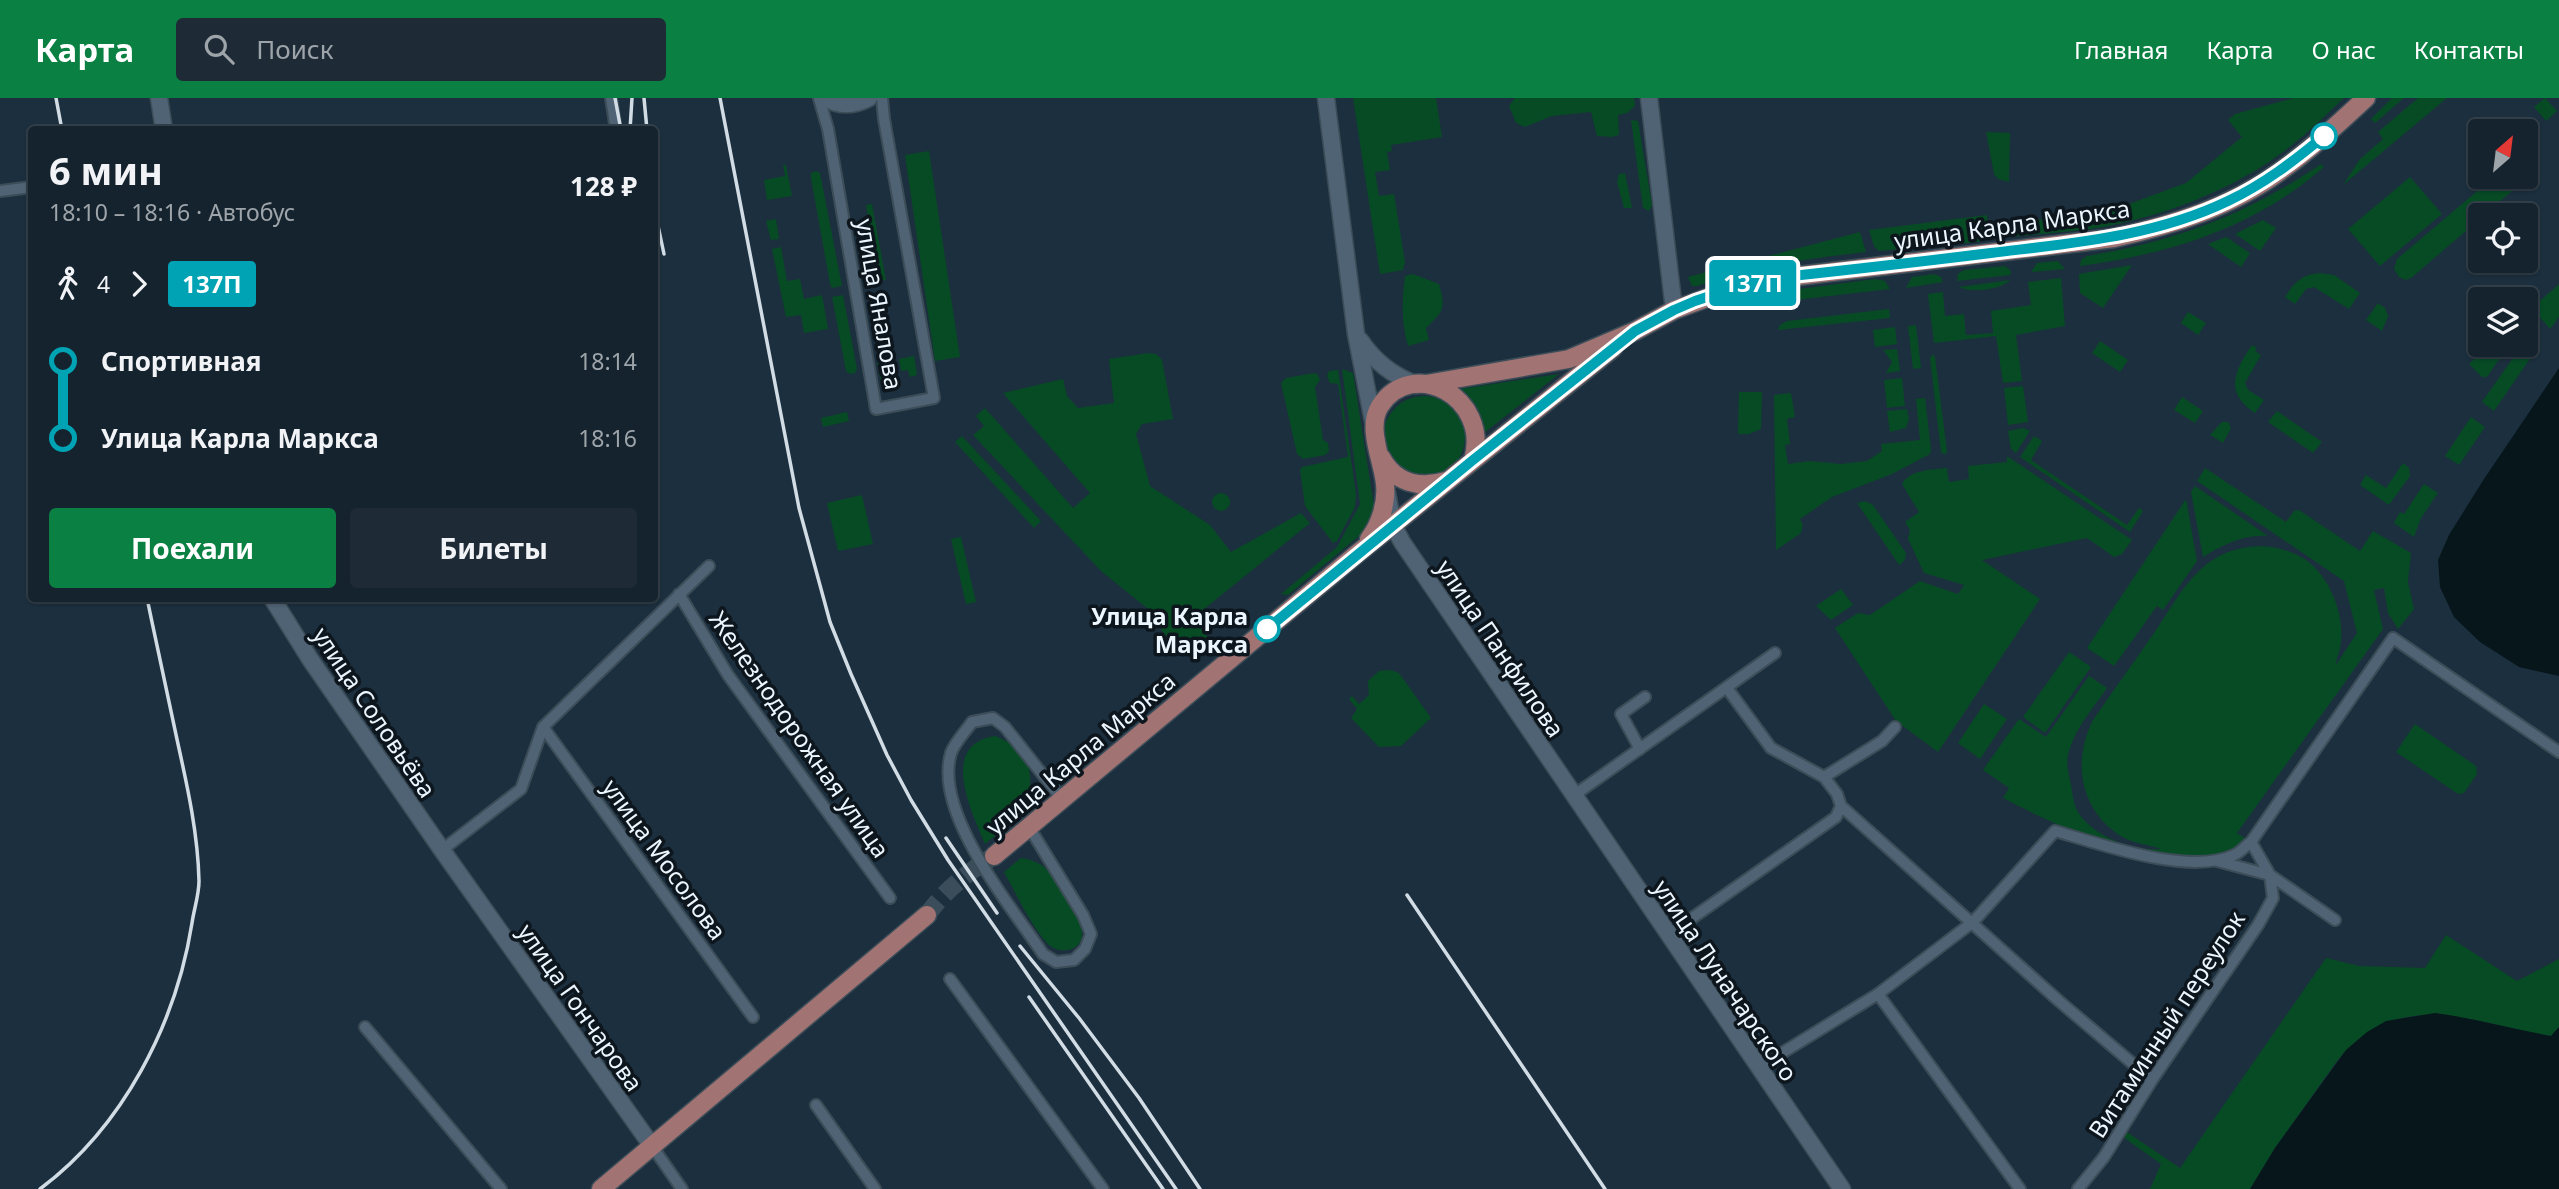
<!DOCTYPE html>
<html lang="ru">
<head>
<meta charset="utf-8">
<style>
  :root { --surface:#15232e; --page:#1e2b36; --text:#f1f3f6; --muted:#9da4aa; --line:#34404a; --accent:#0b8043 }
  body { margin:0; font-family:"Noto Sans",sans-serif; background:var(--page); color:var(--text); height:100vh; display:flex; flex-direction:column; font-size:26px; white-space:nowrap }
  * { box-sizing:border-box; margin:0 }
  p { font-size:23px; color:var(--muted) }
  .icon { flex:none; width:38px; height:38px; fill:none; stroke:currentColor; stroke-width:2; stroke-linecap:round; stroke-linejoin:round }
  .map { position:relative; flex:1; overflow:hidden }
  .details { position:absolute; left:28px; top:28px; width:630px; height:476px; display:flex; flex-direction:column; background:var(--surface); border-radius:7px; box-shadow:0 2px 5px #0004,0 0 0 2px var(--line) }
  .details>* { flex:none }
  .badge { padding:0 14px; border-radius:5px; font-size:24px; line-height:46px }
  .needle { width:46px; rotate:28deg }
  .fabs { position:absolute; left:2468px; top:21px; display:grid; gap:14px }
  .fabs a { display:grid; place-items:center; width:70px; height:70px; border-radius:7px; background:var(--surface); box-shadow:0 2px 5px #0004,0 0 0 2px var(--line); font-size:35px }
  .map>.badge { position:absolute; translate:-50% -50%; box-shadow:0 0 0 4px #fff }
  .legs { display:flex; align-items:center; gap:10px; height:77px; padding:0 21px; font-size:23px }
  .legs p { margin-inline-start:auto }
  .overview { display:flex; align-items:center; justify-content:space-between; height:119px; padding:0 21px }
  h1 { font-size:38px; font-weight:700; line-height:52px }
  .button { display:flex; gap:14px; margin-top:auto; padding:14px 21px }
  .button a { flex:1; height:80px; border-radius:7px; background:var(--accent); color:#fff; font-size:28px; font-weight:700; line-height:80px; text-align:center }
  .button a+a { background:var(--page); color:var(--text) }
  ul { padding:0 21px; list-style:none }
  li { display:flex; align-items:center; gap:24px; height:77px; font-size:26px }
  li i { display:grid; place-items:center; width:10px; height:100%; margin:0 9px; background:currentColor }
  li i::after { content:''; width:18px; height:18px; margin:-9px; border:5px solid; border-radius:50%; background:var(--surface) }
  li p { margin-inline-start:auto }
  li:first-child i { background:linear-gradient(#0000 50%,currentColor 0) }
  li:last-child i { background:linear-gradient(currentColor 50%,#0000 0) }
  header { display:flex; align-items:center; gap:42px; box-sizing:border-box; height:98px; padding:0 35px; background:var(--accent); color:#fff }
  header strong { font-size:33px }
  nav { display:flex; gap:38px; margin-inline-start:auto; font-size:24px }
  .search { width:490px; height:63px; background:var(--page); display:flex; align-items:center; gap:18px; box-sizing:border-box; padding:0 24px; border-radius:7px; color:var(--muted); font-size:26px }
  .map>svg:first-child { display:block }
  .green { fill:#074b25 }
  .water { fill:#06161a }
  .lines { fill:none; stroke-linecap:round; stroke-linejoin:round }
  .primary-tunnel { stroke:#3b4d5b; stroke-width:18; stroke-dasharray:18 9; stroke-linecap:butt }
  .street-casing { stroke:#3c4d58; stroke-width:14 }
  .secondary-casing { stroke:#3c4d58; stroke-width:19 }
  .primary-casing { stroke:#3c4d58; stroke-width:21 }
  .street { stroke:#4f6374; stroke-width:10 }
  .secondary { stroke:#4f6374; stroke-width:16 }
  .primary { stroke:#a17372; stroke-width:18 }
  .rail { stroke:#d1dce5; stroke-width:3.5 }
  .line-1-casing { stroke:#fff; stroke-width:16 }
  .line-1 { stroke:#00a3b4; stroke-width:10 }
  .stop-1-dot { fill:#fff; stroke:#00a3b4; stroke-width:3.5 }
  .labels { text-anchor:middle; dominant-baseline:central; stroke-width:7; stroke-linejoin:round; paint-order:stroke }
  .street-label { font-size:24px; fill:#ecf6fe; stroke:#0e161d }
  .stop-label { font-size:24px; font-weight:bold; fill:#ecf6fe; stroke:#0e161d; text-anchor:end }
</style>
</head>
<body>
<header>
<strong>Карта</strong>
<div class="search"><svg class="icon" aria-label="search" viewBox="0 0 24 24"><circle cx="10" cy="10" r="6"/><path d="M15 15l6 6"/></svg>Поиск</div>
<nav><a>Главная</a><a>Карта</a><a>О нас</a><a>Контакты</a></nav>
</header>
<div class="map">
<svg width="2559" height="1091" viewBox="0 0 2559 1091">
  <rect width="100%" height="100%" fill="#1c2f3e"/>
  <path class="green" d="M1353,0H1436L1442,39L1391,47L1392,53L1387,54L1390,72L1375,74L1379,98L1394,96L1405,164L1403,172L1380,176Z
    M1515,0H1634L1635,8L1627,15L1618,17L1619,37L1612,39L1597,38L1591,14L1552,18L1525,29L1516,25L1509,8Z
    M2293,0H2344C2329,14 2313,30 2297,43C2245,86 2178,113 2113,127C2080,134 2045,135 2011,139L2004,138L2002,134V126L2007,122L2077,121L2099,117L2186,85L2242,39L2228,22L2235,16Z
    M2392,0H2404L2375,25L2371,21Z
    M2418,0H2447L2343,87L2360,61L2383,41L2378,34Z
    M2545,0L2557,13L2546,23L2534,9Z
    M1631,22L1638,23L1652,107L1649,113L1643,110Z
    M1986,34L2010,35L2009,84L1998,81L1994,76Z
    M929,53L960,259L935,263L905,57Z
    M2321,66L2324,69C2254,130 2170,156 2080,168L2081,162L2087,158C2176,143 2246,117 2321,66Z
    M783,67H786L792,98L767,102L764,82L785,78Z
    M2525,70L2529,75L2526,81L2484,117H2480V121L2411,180L2406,182L2399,179L2394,171L2397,161L2494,79H2525Z
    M816,73L820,75L842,188L832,190L830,186L811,80V75Z
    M1625,75L1632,110H1624L1617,84L1619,76Z
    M2410,79L2442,116L2380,168L2348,131Z
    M872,106L886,182L879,183L866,107Z
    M1987,117L1989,137L1987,141L1978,144L1879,153L1874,148L1869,132Z
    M776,121L779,141L771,142L766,123Z
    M2263,122L2276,130L2260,153L2235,136Z
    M1860,134L1866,154C1804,161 1757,168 1697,188H1692L1688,179Z
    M2226,139L2250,155L2241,169L2208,146Z
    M781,149L787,183L800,181L804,201L822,197L828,231L804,235L801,217L786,219L772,151Z
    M2058,163L2065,171L2031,174L2037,165Z
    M2132,167L2103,210L2080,195L2079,176Z
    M2005,168L2010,172L2011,177L1957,183L1958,176L1964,172Z
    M2320,175L2334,177L2360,195L2349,211L2314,189L2306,191L2295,206L2285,199C2294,185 2302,176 2320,175Z
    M1413,176L1439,186C1446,211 1444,212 1426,230L1429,242L1408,248C1401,224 1402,202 1405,178Z
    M1934,176L1941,179L1943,184L1906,190L1912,179Z
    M2061,180L2065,228L2016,237L2022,283L2003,285L1996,238L1934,245L1928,196L1943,194L1945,218L1964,216L1966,237L1993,235L1991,213L2031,207L2028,184Z
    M1875,181L1885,183L1890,191L1778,204L1777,194Z
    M2010,182C2002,192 1970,195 1959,189Z
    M2559,186V219L2550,231L2532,210Z
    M843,197L857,271L855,275L850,276L846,273L832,199Z
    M1762,197L1763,206L1731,210V205Z
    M2378,205L2385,210L2388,218L2382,233L2366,222Z
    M1889,211L1890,220L1778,232L1780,227L1787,223Z
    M2188,214L2206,225L2198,237L2181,225Z
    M2525,219L2538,249L2494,313L2482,304L2522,247H2525L2527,239Z
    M1916,227L1921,270L1913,271L1908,228Z
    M1895,229L1897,246L1875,249L1873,232Z
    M2100,243L2128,262L2120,274L2092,255Z
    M2252,247L2257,250L2255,253L2261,257L2245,285L2248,292L2264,302L2255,315C2223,294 2235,272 2252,247Z
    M2490,247H2509L2487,279H2482L2469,266Z
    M1897,251L1900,273L1886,275L1892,264L1883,252Z
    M1149,255L1156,256L1162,262L1173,321L1142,326L1136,336L1150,388L1210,427L1231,454L1301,415L1310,425L1203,512L1197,526L1213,546L1196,563L1188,554L1183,558L1161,532L1163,523L1101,473L973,337L984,328L976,318L985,310L1073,410L1090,395L1003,295L1063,281L1067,298L1078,310L1114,305L1109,261Z
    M1933,256L1935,259L1947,353L1945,357L1941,354L1930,260Z
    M914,258L917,277L910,279L908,272L901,273L899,261Z
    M892,262L894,275L887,276V283L881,284L877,265Z
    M1342,271L1353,275L1374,408L1373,418L1365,433L1288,497L1281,496L1337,449L1360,406Z
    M1338,272L1356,396L1355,409L1337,443L1333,445L1305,408L1300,372L1302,369L1348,359L1338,286L1330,285L1327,278L1329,273Z
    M1314,275L1318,277L1320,282L1315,289L1323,342L1328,345L1329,353L1325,357L1303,361L1297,356L1281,285L1286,280Z
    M1559,276L1484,335C1482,314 1476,304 1460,291Z
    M1902,280L1905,308L1887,310L1884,282Z
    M2023,288L2028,324L2008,327L2004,290Z
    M1739,294H1762L1761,331L1749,336H1738Z
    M1791,295L1795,319L1787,321L1790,346L1785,347L1788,366L1809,363L1841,366L1867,363L1882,353L1881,346L1920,342L1916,301L1925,300L1931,351L1930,356L1892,376L1832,399L1800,421L1803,427L1801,435L1776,452L1774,297Z
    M1383 339a41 41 0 1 1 82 0a41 41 0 1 1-82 0Z
    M2182,299L2203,313L2195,325L2174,312Z
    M1907,311L1909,321L1906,330L1890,334L1887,313Z
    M2277,313L2322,344L2313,355L2268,324Z
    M847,314L849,323L823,329L821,320Z
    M2471,319L2485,329L2459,367L2445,358Z
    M2222,324H2228L2231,330L2223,345L2210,337Z
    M2024,330L2030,333L2016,355L2011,351L2008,333Z
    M962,338L1041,423L1034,430L955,344Z
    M2034,338L2042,343L2031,362L2127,427L2139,410L2143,413L2130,434L2020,359Z
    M2007,358L2132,442L2122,456L2114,459L2087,440L1982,462L2040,501L1938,654L1896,623L1835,530L1858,515L1870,517L1920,483L1958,496L1964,487L1924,475L1908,441L1910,432L1905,424L1919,414L1902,386C1911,371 1931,372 1947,370L1949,384L1969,381L1968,368L2007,364Z
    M2403,365L2409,370L2410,378L2389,407L2360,387L2366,377L2386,390Z
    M2205,370L2286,424L2294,413L2299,412L2360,453L2373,433L2411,455L2408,484L2414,511L2398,531L2388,515L2384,490L2374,492L2383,531L2237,735L2248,742C2238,748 2225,759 2214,759C2204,760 2192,758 2182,757C2114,752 2062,731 2003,700L2009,690L1983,672L2019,621L2046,639L2089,578L2107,590C2094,609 2077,628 2070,650C2065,663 2068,674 2071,687C2072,693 2073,701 2075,708C2087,737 2133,754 2161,751C2147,746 2129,745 2116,735C2079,707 2073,662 2093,622C2113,593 2134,564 2154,535C2168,515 2181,490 2198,474C2226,445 2272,440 2306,462C2329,478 2344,515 2341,542C2341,551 2336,561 2336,567L2357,535L2344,483L2197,383Z
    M2424,386L2438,395L2421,420L2414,439L2394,425L2400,414L2404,416Z
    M2195,388L2268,438C2245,436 2222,447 2203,459L2191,394Z
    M1212 404a9 9 0 1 1 18 0a9 9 0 1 1-18 0Z
    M862,397L873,446L838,453L827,405Z
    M2186,401L2197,463L2163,512L2157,508L2114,568L2087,550Z
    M1865,403L1873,407L1906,455L1905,462L1899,467L1857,405Z
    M961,439L976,504L966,506L951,441Z
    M1841,491L1853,507L1831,522L1816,508Z
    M2069,554L2091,569L2045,635L2023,619Z
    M1391,572L1399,575L1431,620L1401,648L1379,649L1351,620L1357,611L1349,601L1352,598L1359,606L1369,597L1368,583L1379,573Z
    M1984,606L2007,621L1980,661L1958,645Z
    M2415,626L2476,668L2477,676L2464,695L2458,696L2396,654Z
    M995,638C1033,653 1033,673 1028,710L985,746C972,714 938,647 995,638Z
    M1021,760C1031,761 1043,766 1049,774C1058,784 1083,823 1082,836C1082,855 1056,857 1046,844C1029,824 1017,797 1004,774Z
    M2446,837L2517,883L2559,861V929L2551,938C2470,925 2400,887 2337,963L2275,1050L2250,1091H2150L2161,1066L2123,1039L2127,1034L2180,1070L2326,860L2359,868L2425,870Z"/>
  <path class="water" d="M2559,270V578L2519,569L2480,544L2454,519L2440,489L2438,462L2449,437L2484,381Z
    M2435,915C2474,920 2512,931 2551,938L2559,929V1091H2250L2275,1050L2346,952L2367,934L2386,923Z"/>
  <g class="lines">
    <path class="primary-tunnel" d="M927,817C944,793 969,773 994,758"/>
    <g class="street-casing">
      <path id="street" d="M611,0L616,32
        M819,0L828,31L876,311L934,300L884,21L882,0
        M0,93L32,89
        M679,496L728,577L890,800
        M1727,590L1771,650L1824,679
        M543,629L753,919
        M1640,651L1621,616L1645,599
        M1573,698L1775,555
        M1841,708L2059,903L2152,982
        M1029,729L1083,817L1091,836L1085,851L1074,862L1056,864L1043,856C1011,808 933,715 951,655C955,644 966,633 972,624L993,620L1005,629L1062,701
        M442,752L521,691L543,629L709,468
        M2217,763L2270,777L2335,822
        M1668,837L1836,719L1841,708L1837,696L1824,679L1882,643L1895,629
        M950,881L1103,1091
        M1878,896L2020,1091
        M365,929L501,1091
        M1759,969L1878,896L1973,824L2055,733C2101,746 2188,778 2234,757C2240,755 2245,748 2251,744L2393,540L2559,654
        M816,1007L875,1091
        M652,1048L682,1091
        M2078,1091L2104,1059L2152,982L2258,827L2273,800L2270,777L2251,744"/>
    </g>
    <g class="secondary-casing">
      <path id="secondary" d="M159,0L164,32
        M825,0C840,9 854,8 869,0
        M1326,0L1356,236L1374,328
        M1649,0L1674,212
        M1360,242C1375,264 1392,277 1417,287
        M1387,395L1393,427L1402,444L1842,1091
        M272,500L310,561L442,752L652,1048"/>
    </g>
    <g class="primary-casing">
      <path id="primary" d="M1426,286L1569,261L1635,233L1674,212L1737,189L1765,182L2114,140C2172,127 2231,109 2279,74C2310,52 2338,26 2366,0
        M1381,359C1395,385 1419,391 1446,383
        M1369,441C1380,427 1387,405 1385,386C1383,363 1366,330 1380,308C1412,258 1491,299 1473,362
        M994,758L1358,455L1613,250
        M601,1091L927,817"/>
    </g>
    <use href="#street" class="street"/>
    <use href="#secondary" class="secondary"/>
    <use href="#primary" class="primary"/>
    <path class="rail" d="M56,0L62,32
      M615,0L621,32
      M644,0L647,32
      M720,0L799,410L830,524L851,576L887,657L911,702L948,762L1176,1091
      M630,32L632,0
      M654,109L664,156
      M946,740L997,815
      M1407,797L1605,1091
      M1020,848L1079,920L1139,1000L1200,1091
      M1029,899L1163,1091
      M40,1091C123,1029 176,926 192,825C194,811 199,797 199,783C198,737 188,691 178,646C168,598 157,549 147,500"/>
  </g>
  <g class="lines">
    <g class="line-1-casing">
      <path id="line-1" d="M1267,531L1473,362L1635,233L1674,212L1695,203L1737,189L1774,180C1847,172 1919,164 1991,155C2072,145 2153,139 2228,103C2264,86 2294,63 2324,38"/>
    </g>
    <use href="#line-1" class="line-1"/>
  </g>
  <g class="stop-1-dot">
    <circle cx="2324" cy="38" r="12"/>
    <circle cx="1267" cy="531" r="12"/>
  </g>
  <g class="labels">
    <g class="street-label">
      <text transform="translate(2012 126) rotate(-8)">улица Карла Маркса</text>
      <text transform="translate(880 206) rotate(80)">улица Яналова</text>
      <text transform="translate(1501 550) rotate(56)">улица Панфилова</text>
      <text transform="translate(375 614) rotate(56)">улица Соловьёва</text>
      <text transform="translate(800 636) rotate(55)">Железнодорожная улица</text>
      <text transform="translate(1080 655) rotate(-40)">улица Карла Маркса</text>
      <text transform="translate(665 761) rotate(54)">улица Мосолова</text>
      <text transform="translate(1726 882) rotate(56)">улица Луначарского</text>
      <text transform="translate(581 909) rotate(55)">улица Гончарова</text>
      <text transform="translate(2166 926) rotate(-57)">Витаминный переулок</text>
    </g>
    <g class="stop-label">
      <text x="1248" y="517">Улица Карла<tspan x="1248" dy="28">Маркса</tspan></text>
    </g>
  </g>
</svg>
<div class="fabs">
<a><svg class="needle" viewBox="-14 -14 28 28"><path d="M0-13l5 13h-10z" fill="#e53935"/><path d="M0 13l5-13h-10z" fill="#9da4aa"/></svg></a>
<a><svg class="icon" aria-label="locate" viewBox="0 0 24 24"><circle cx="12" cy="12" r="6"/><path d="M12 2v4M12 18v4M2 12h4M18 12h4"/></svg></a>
<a><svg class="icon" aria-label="layers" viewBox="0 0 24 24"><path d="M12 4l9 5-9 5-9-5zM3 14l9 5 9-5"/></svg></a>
</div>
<b class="badge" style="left:1753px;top:185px;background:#00a3b4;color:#fff">137П</b>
<section class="details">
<div class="overview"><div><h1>6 мин</h1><p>18:10 – 18:16 · Автобус</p></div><b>128 ₽</b></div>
<div class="legs"><svg class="icon" aria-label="walk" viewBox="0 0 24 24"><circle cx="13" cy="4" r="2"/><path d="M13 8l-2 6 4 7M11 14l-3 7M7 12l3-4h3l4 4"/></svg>4<svg class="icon" aria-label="forward" viewBox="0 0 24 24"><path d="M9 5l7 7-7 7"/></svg><b class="badge" style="background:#00a3b4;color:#fff">137П</b></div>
<ul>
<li><i style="color:#00a3b4"></i><b>Спортивная</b><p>18:14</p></li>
<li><i style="color:#00a3b4"></i><b>Улица Карла Маркса</b><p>18:16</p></li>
</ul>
<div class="button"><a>Поехали</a><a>Билеты</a></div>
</section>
</div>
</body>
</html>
